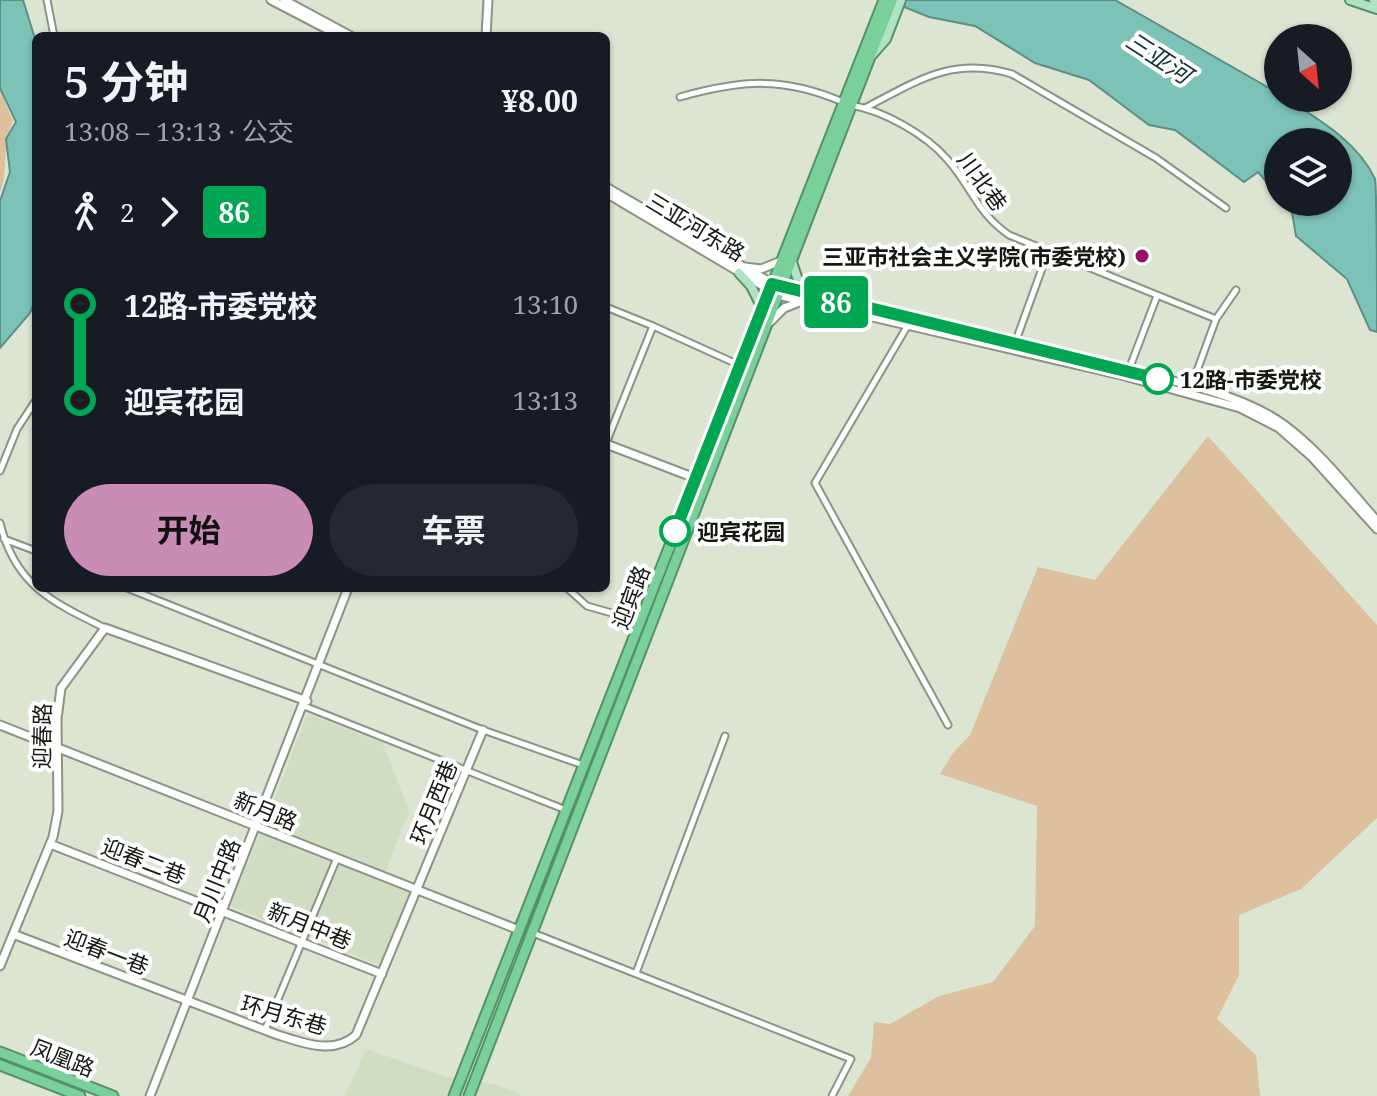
<!DOCTYPE html>
<html lang="zh">
<head>
<meta charset="utf-8">
<style>
  :root { --surface:#171b24; --page:#242831; --text:#f1f3f6; --muted:#9ea1a6; --accent:#c98cb4 }
  body { margin:0; font-family:"Noto Serif","Noto Sans SC",serif; background:var(--page); color:var(--text); height:100vh; display:flex; flex-direction:column; font-size:30px; white-space:nowrap }
  * { box-sizing:border-box; margin:0 }
  p { font-size:26px; color:var(--muted) }
  .icon { flex:none; width:44px; height:44px; fill:none; stroke:currentColor; stroke-width:2; stroke-linecap:round; stroke-linejoin:round }
  .map { position:relative; flex:1; overflow:hidden }
  .drawer { position:absolute; left:32px; top:32px; width:578px; height:560px; display:flex; flex-direction:column; background:var(--surface); border-radius:12px; box-shadow:0 2px 6px #0004 }
  .drawer>* { flex:none }
  .badge { padding:0 16px; border-radius:6px; font-size:28px; line-height:52px }
  .needle { width:52px; rotate:153deg }
  .tools { position:absolute; left:1264px; top:24px; display:grid; gap:16px }
  .tools a { display:grid; place-items:center; width:88px; height:88px; border-radius:50%; background:var(--surface); box-shadow:0 2px 6px #0004; font-size:40px }
  .map>.badge { position:absolute; translate:-50% -50%; box-shadow:0 0 0 4px #fff }
  .legs { display:flex; align-items:center; gap:12px; height:88px; padding:0 32px; font-size:26px }
  .legs p { margin-inline-start:auto }
  .overview { display:flex; align-items:center; justify-content:space-between; height:136px; padding:0 32px }
  h1 { font-size:44px; font-weight:700; line-height:60px }
  .cta { display:flex; gap:16px; margin-top:auto; padding:16px 32px }
  .cta a { flex:1; height:92px; border-radius:48px; background:var(--accent); color:#111; font-size:32px; font-weight:700; line-height:92px; text-align:center }
  .cta a+a { background:var(--page); color:var(--text) }
  ul { padding:0 32px; list-style:none }
  li { display:flex; align-items:center; gap:28px; height:96px; font-size:30px }
  li i { display:grid; place-items:center; width:12px; height:100%; margin:0 10px; background:currentColor }
  li i::after { content:''; width:20px; height:20px; margin:-10px; border:6px solid; border-radius:50%; background:var(--surface) }
  li p { margin-inline-start:auto }
  li:first-child i { background:linear-gradient(#0000 50%,currentColor 0) }
  li:last-child i { background:linear-gradient(currentColor 50%,#0000 0) }
  .map>svg:first-child { display:block }
  .built { fill:#d0ddc2 }
  .green { fill:#ddc09d }
  .water { fill:#7dc2b7; stroke:#5e8f85; stroke-width:2 }
  .lines { fill:none; stroke-linecap:round; stroke-linejoin:round }
  .street-casing { stroke:#8b9482; stroke-width:9 }
  .secondary-casing { stroke:#8b9482; stroke-width:11 }
  .primary-casing { stroke:#56906b; stroke-width:12 }
  .highway-casing { stroke:#56906b; stroke-width:13 }
  .street { stroke:#fff; stroke-width:5 }
  .secondary { stroke:#fff; stroke-width:7 }
  .primary { stroke:#afe3c3; stroke-width:8 }
  .highway { stroke:#79d09b; stroke-width:9 }
  .line-1-casing { stroke:#fff; stroke-width:18 }
  .line-1 { stroke:#00a651; stroke-width:12 }
  .poi-dot { fill:#990f63; stroke:#fff; stroke-width:3 }
  .stop-1-dot { fill:#fff; stroke:#00a651; stroke-width:4 }
  .labels { text-anchor:middle; dominant-baseline:central; stroke-width:8; stroke-linejoin:round; paint-order:stroke }
  .street-label { font-size:22px; fill:#141811; stroke:#fff }
  .poi-label { font-size:22px; font-weight:bold; fill:#141811; stroke:#fff; text-anchor:end }
  .stop-label { font-size:22px; font-weight:bold; fill:#141811; stroke:#fff; text-anchor:start }
  .water-label { font-size:24px; font-style:italic; fill:#143631; stroke:#fff }
</style>
</head>
<body>
<div class="map">
<svg width="1377" height="1096" viewBox="0 0 1377 1096">
  <rect width="100%" height="100%" fill="#dbe5d1"/>
  <path class="built" d="M307,714L383,743L409,811L385,873L264,827Z
    M260,834L332,863L302,935L230,906Z
    M339,864L411,894L381,966L309,936Z
    M366,1049L448,1077L495,1084L524,1096H345Z"/>
  <path class="green" d="M0,88L13,122C1,145 9,169 0,193Z
    M1208,436L1377,625V818L1301,889L1239,915V975L1217,1019L1256,1055L1260,1096H848L871,1058L874,1022L890,1024L939,996L993,982L1035,926L1037,806L940,774L953,753L970,735L1038,567L1095,580Z"/>
  <path class="water" d="M0,0H23L36,42V298L30,313L0,348V201L10,172L6,139L16,122L0,88Z
    M887,0H1115L1278,93V98H1285C1318,119 1358,142 1375,179C1377,193 1377,308 1377,332L1370,330L1347,279L1296,236L1292,212L1284,202H1338V142H1278V195L1258,172L1244,182L1175,130L1149,125L1089,80L1035,63L975,26L929,17Z"/>
  <g class="lines">
    <g class="street-casing">
      <path id="street" d="M47,0L54,36
        M680,97C741,80 783,76 843,102
        M851,105C884,111 925,134 947,159C972,187 976,212 1009,235L1216,319
        M865,108C917,81 952,56 1012,74L1156,158L1226,208
        M606,307L653,326
        M908,325L815,483L948,725
        M1014,346L1048,252
        M1128,372L1157,296
        M1191,387L1216,319L1236,290
        M606,443L653,326L739,365
        M0,471L17,429L36,400
        M0,523C15,585 52,602 105,628
        M4,539L36,551
        M127,588L483,730L583,765
        M567,588L587,606L640,621
        M304,706L566,810
        M533,933L851,1059L832,1096
        M636,973L725,736
        M265,1030L337,858"/>
    </g>
    <g class="secondary-casing">
      <path id="secondary" d="M271,0L340,36
        M284,0L351,36
        M486,36L488,0
        M606,187L780,288L1006,344
        M606,193L778,295L1121,375L1240,408L1279,428L1311,456L1377,529
        M745,267L761,269L781,261
        M770,322L784,308L802,301
        M1096,364C1153,377 1234,389 1283,424C1319,450 1347,487 1377,521
        M606,444L695,478
        M0,725L519,930
        M50,844L382,974
        M13,934L275,1034C301,1042 333,1056 356,1035L483,730
        M0,966L53,837L58,811L57,719L61,688L105,628L307,701
        M150,1096L348,588"/>
    </g>
    <g class="primary-casing">
      <path id="primary" d="M1350,0L1377,9
        M1374,0L1377,1
        M872,55L886,39L901,0
        M792,262L799,283L819,298
        M739,273L751,286L763,310"/>
    </g>
    <g class="highway-casing">
      <path id="highway" d="M0,1052L113,1096
        M0,1065L80,1096
        M454,1096L884,0
        M469,1096L892,0"/>
    </g>
    <use href="#street" class="street"/>
    <use href="#secondary" class="secondary"/>
    <use href="#primary" class="primary"/>
    <use href="#highway" class="highway"/>
  </g>
  <g class="lines">
    <g class="line-1-casing">
      <path id="line-1" d="M675,531L772,284L1158,379"/>
    </g>
    <use href="#line-1" class="line-1"/>
  </g>
  <circle class="poi-dot" cx="1142" cy="256" r="8"/>
  <g class="stop-1-dot">
    <circle cx="1158" cy="379" r="14"/>
    <circle cx="675" cy="531" r="14"/>
  </g>
  <g class="labels">
    <g class="street-label">
      <text transform="translate(983 181) rotate(54)">川北巷</text>
      <text transform="translate(696 226) rotate(31)">三亚河东路</text>
      <text transform="translate(630 597) rotate(-69)">迎宾路</text>
      <text transform="translate(41 736) rotate(-89)">迎春路</text>
      <text transform="translate(433 802) rotate(-68)">环月西巷</text>
      <text transform="translate(266 810) rotate(22)">新月路</text>
      <text transform="translate(144 860) rotate(21)">迎春二巷</text>
      <text transform="translate(216 880) rotate(-68)">月川中路</text>
      <text transform="translate(310 925) rotate(22)">新月中巷</text>
      <text transform="translate(107 951) rotate(21)">迎春一巷</text>
      <text transform="translate(284 1014) rotate(16)">环月东巷</text>
      <text transform="translate(63 1057) rotate(21)">凤凰路</text>
    </g>
    <g class="poi-label">
      <text x="1126" y="256">三亚市社会主义学院(市委党校)</text>
    </g>
    <g class="stop-label">
      <text x="1180" y="379">12路-市委党校</text>
      <text x="697" y="531">迎宾花园</text>
    </g>
    <g class="water-label">
      <text transform="translate(1159 57) rotate(33)">三亚河</text>
    </g>
  </g>
</svg>
<div class="tools">
<a><svg class="needle" viewBox="-14 -14 28 28"><path d="M0-13l5 13h-10z" fill="#e53935"/><path d="M0 13l5-13h-10z" fill="#9ea1a6"/></svg></a>
<a><svg class="icon" aria-label="layers" viewBox="0 0 24 24"><path d="M12 4l9 5-9 5-9-5zM3 14l9 5 9-5"/></svg></a>
</div>
<b class="badge" style="left:836px;top:302px;background:#00a651;color:#fff">86</b>
<section class="drawer">
<div class="overview"><div><h1>5 分钟</h1><p>13:08 – 13:13 · 公交</p></div><b>¥8.00</b></div>
<div class="legs"><svg class="icon" aria-label="walk" viewBox="0 0 24 24"><circle cx="13" cy="4" r="2"/><path d="M13 8l-2 6 4 7M11 14l-3 7M7 12l3-4h3l4 4"/></svg>2<svg class="icon" aria-label="forward" viewBox="0 0 24 24"><path d="M9 5l7 7-7 7"/></svg><b class="badge" style="background:#00a651;color:#fff">86</b></div>
<ul>
<li><i style="color:#00a651"></i><b>12路-市委党校</b><p>13:10</p></li>
<li><i style="color:#00a651"></i><b>迎宾花园</b><p>13:13</p></li>
</ul>
<div class="cta"><a>开始</a><a>车票</a></div>
</section>
</div>
</body>
</html>
